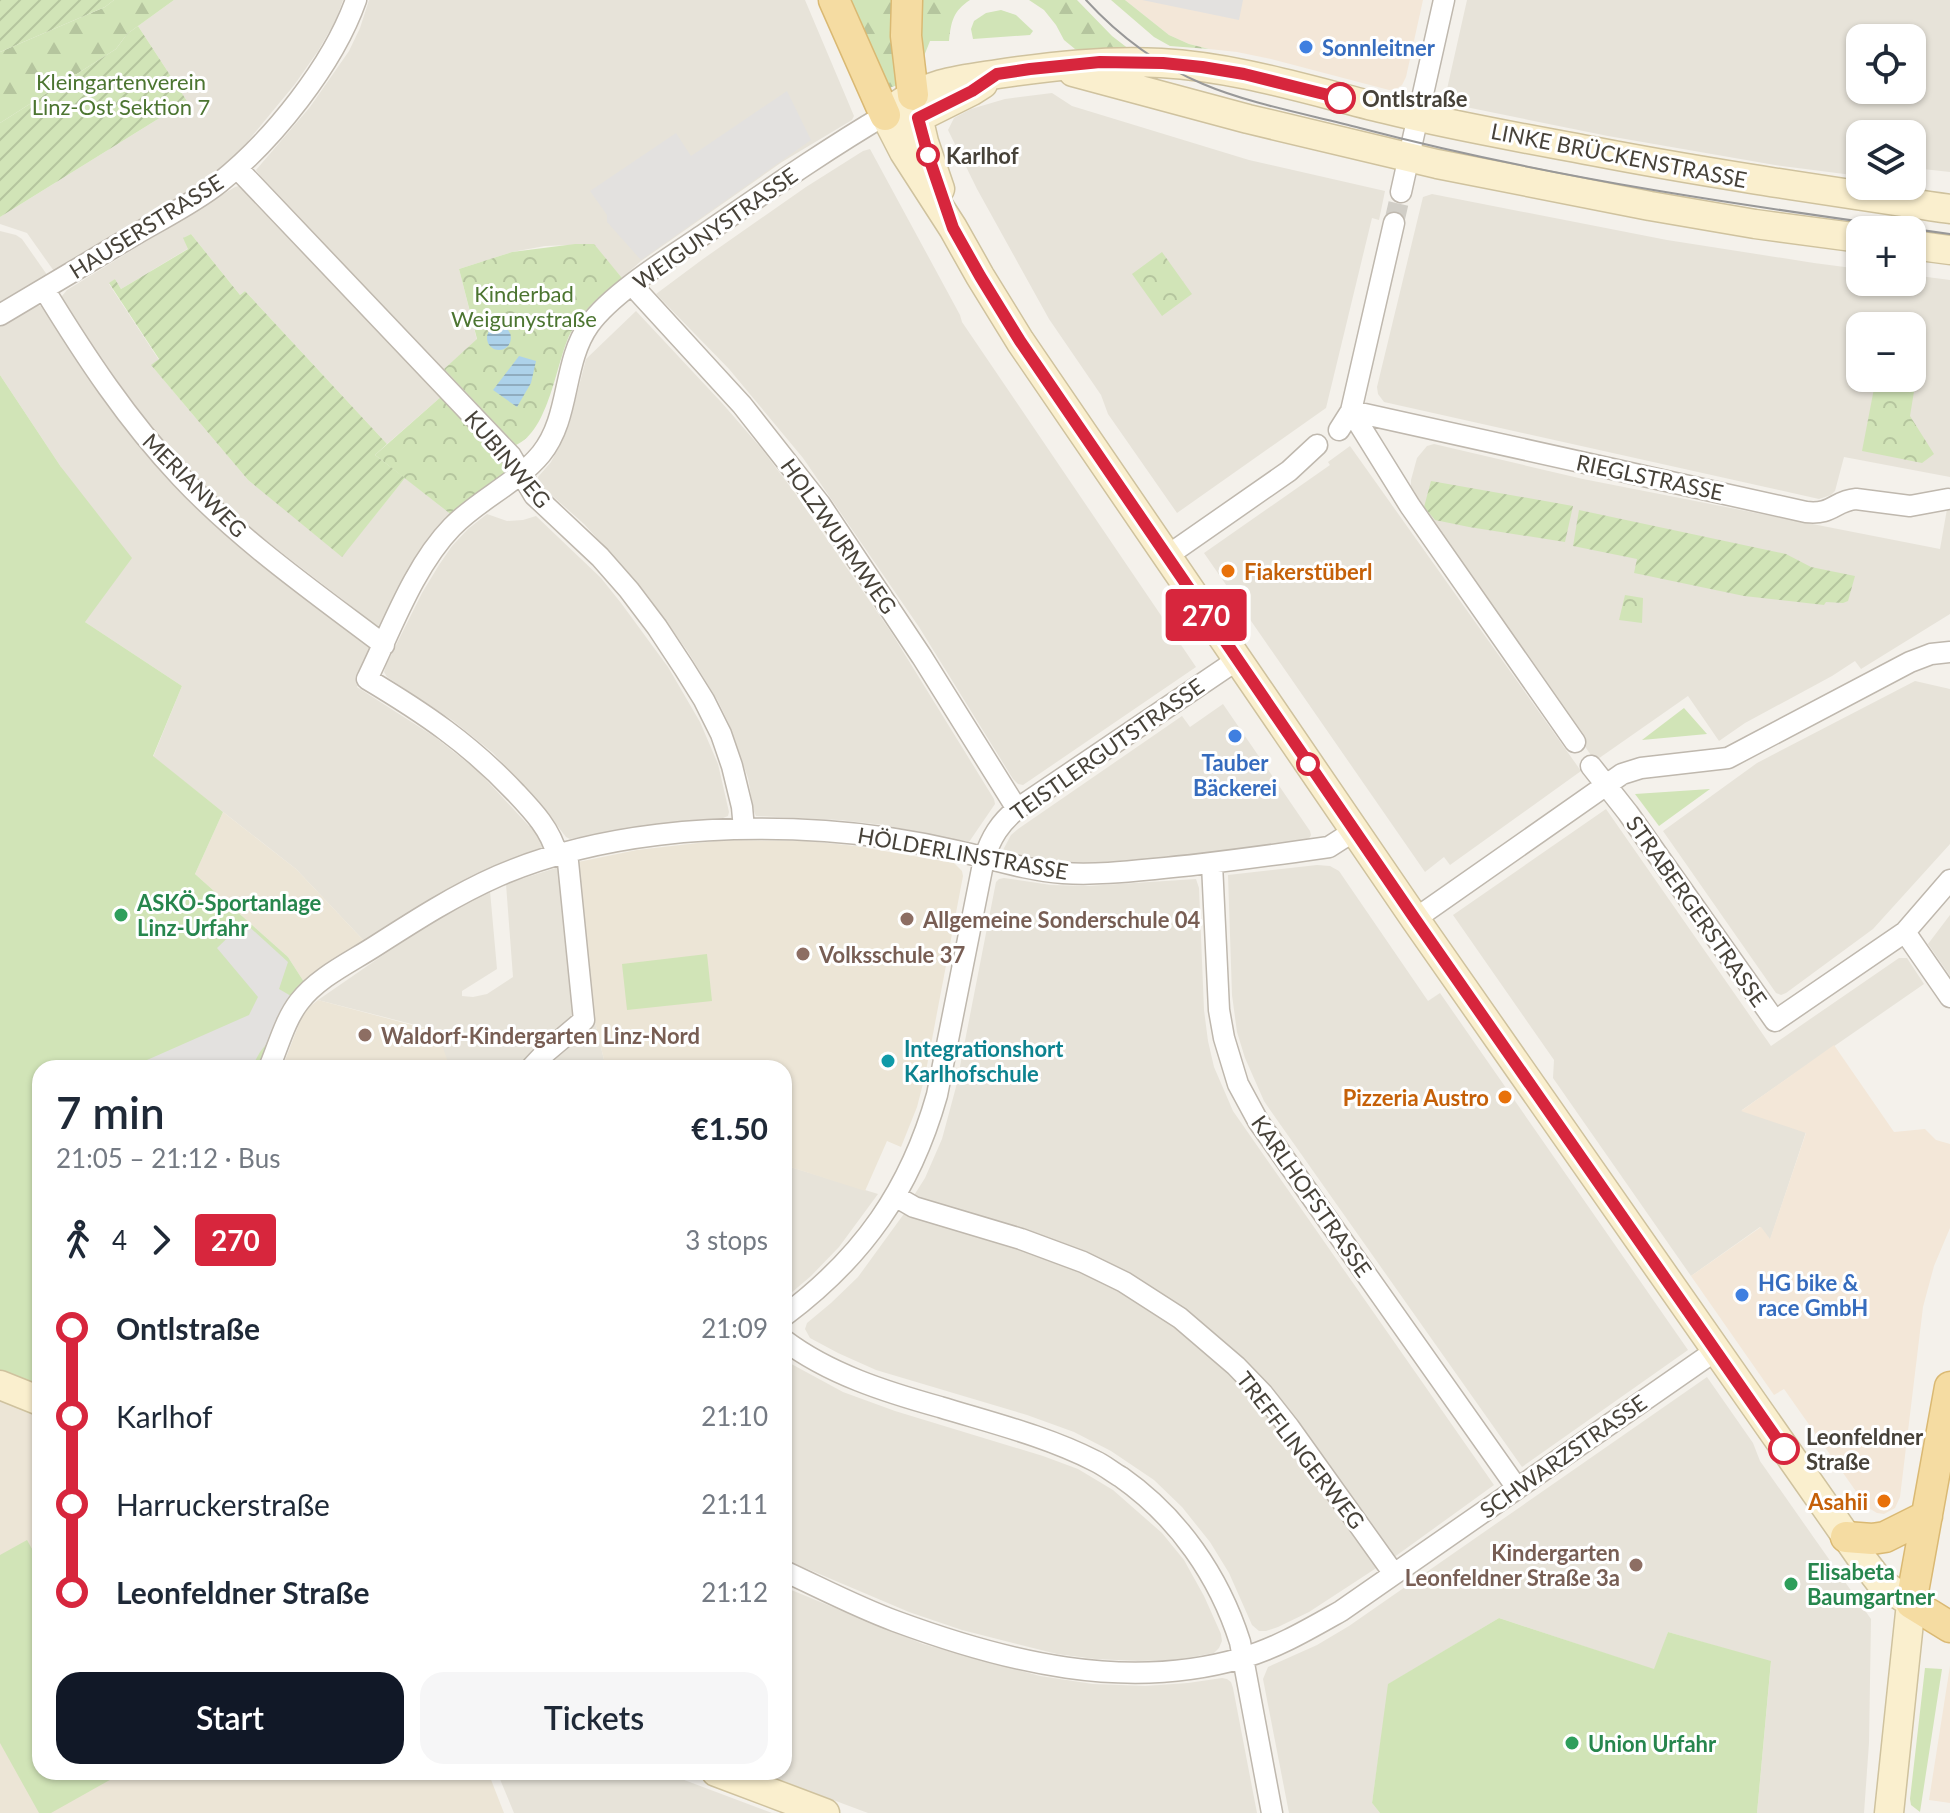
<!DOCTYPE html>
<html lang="en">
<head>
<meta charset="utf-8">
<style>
  :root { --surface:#fff; --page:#f6f6f7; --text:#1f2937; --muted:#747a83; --accent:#111827 }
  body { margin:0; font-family:Lato,sans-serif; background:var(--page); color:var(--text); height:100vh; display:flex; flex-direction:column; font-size:30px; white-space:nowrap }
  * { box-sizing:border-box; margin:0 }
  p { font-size:26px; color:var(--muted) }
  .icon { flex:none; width:44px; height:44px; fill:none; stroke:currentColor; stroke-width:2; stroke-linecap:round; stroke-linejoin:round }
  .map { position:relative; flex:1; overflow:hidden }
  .side { position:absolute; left:32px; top:1060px; width:760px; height:720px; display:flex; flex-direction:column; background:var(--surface); border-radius:24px; box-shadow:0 2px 6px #0004 }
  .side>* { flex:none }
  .badge { padding:0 16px; border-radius:6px; font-size:28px; line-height:52px }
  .controls { position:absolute; left:1846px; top:24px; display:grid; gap:16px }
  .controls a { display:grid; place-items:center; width:80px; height:80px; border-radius:16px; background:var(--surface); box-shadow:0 2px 6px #0004; font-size:40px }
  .map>.badge { position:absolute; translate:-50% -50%; box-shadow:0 0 0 4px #fff }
  .legs { display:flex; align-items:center; gap:12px; height:88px; padding:0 24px; font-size:26px }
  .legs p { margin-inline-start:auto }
  .summary { display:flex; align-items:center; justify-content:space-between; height:136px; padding:0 24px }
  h1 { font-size:44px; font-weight:600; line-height:60px }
  .button { display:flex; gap:16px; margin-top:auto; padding:16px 24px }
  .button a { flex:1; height:92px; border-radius:24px; background:var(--accent); color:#fff; font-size:32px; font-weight:600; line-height:92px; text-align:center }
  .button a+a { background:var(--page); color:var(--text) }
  ul { padding:0 24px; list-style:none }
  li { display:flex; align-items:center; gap:28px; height:88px; font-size:30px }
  li i { display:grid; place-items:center; width:12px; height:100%; margin:0 10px; background:currentColor }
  li i::after { content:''; width:20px; height:20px; margin:-10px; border:6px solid; border-radius:50%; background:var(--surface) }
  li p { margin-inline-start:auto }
  li:first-child i { background:linear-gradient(#0000 50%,currentColor 0) }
  li:last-child i { background:linear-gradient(currentColor 50%,#0000 0) }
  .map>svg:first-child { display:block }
  .residential { fill:#e7e3d9; fill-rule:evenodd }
  .commercial { fill:#f3e7d8 }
  .education { fill:#ece5d6 }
  .grass { fill:#d1e4b7 }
  .forest { fill:url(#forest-firs) }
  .park { fill:url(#park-crowns) }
  .garden { fill:url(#garden-furrows) }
  .parking { fill:#e3e1df }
  .water { fill:url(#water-rules) }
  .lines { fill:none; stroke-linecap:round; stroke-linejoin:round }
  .street-tunnel { stroke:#d1cec7; stroke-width:20; stroke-dasharray:20 10; stroke-linecap:butt }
  .street-casing { stroke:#bfb8ae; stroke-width:23 }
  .secondary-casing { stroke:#cfc29e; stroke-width:31 }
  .primary-casing { stroke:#dab973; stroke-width:33 }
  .street { stroke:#fff; stroke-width:20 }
  .secondary { stroke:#faefce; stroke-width:28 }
  .primary { stroke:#f5dca2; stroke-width:30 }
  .tram { stroke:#989898; stroke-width:2 }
  .line-1-casing { stroke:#fff; stroke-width:18 }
  .line-1 { stroke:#d7263d; stroke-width:12 }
  .shop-dot { fill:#3f7fe0; stroke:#fff; stroke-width:3 }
  .stop-1-dot { fill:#fff; stroke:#d7263d; stroke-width:4 }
  .food-dot { fill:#e8710a; stroke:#fff; stroke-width:3 }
  .leisure-dot { fill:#2e9e5b; stroke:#fff; stroke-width:3 }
  .education-dot { fill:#8d6e63; stroke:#fff; stroke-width:3 }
  .culture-dot { fill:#0f9aa8; stroke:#fff; stroke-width:3 }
  .labels { text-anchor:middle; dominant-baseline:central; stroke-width:6; stroke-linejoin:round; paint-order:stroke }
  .shop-label { font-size:22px; font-weight:bold; fill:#366cbe; stroke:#fff; text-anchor:start }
  .park-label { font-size:22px; fill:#4c7531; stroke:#fff }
  .stop-label { font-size:22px; font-weight:bold; fill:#474239; stroke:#fff; text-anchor:start }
  .street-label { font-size:22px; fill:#474239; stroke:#fff }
  .food-label { font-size:22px; font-weight:bold; fill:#c56008; stroke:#fff; text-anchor:end }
  .leisure-label { font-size:22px; font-weight:bold; fill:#27864d; stroke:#fff; text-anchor:start }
  .education-label { font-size:22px; font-weight:bold; fill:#785e54; stroke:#fff; text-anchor:start }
  .culture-label { font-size:22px; font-weight:bold; fill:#0d838f; stroke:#fff; text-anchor:start }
</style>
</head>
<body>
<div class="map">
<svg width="1950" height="1813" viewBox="0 0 1950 1813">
  <defs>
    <pattern id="forest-firs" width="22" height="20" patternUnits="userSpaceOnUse" patternTransform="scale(2)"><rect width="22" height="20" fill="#d1e4b7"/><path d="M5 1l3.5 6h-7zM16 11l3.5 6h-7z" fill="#b5c59e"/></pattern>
    <pattern id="park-crowns" width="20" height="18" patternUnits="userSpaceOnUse" patternTransform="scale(2)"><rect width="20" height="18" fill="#d1e4b7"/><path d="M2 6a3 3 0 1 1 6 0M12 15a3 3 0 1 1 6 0" fill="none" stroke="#b5c59e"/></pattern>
    <pattern id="garden-furrows" width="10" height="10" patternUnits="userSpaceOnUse" patternTransform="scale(2)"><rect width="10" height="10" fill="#d1e4b7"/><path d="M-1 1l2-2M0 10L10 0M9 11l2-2" fill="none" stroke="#b5c59e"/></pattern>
    <pattern id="water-rules" width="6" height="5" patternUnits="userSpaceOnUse" patternTransform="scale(2)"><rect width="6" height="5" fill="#add2ea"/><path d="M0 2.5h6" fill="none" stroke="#8facbf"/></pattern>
  </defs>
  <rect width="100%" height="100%" fill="#f4f1eb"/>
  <path class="residential" d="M174,0H343L336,20L318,51L295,84L248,141L250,143L215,175L191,192L56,274L27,233L0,224V217L187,101L138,26Z
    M369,0H805L854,116L852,120L782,162L641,261L622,278L593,244L545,246L512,252L459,269L477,340L444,369L263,180L256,170L310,107L349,51L360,28Z
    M1467,0H1950V172L1923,169L1921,184L1912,183V134H1860V176L1775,165L1608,136L1451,104L1446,102L1445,98ZM1860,38H1912V90H1860Z
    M1052,93L1072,106L1249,160L1385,191L1379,220L1372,218L1326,408L1177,513L1108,414L1101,395L1049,319L977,189L948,130L954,118L971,109L1005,99Z
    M870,149L960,315L962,322L1196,667L1023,785L1018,784L1013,779L919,627L803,458L729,369L656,294L703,259L806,187L863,151Z
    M239,186L244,188L443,395L387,444L245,291L240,295L191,234L183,238L189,248L121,289L115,279L109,284L159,360L152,366L248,480L342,556L405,478L453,516L381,627L377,626L260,536L207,489L184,465L134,406L89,343L62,299V296L67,290L235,187Z
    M1432,194L1667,240L1814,263L1860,269V282H1912V275L1950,280V477L1844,457L1835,491L1831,495L1819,499L1384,402L1378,394L1377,387L1423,197ZM1860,326H1912V378H1860Z
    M0,231L16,235L22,239L50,279L0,309Z
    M36,305L42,306L46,309L100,389L367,642L370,651V659L357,687L435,737L478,771L529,826L532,825L544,842L543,848L538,852L367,944L296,869L153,757L182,686L85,622L61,467L0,375V324Z
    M636,311L722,403L761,448L798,497L891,632L994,799L995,804L969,842L884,825L839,820L756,816L754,812L748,778L729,724L718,701L688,652L648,596L625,569L584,524L538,483V477L551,462L559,447L569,425L586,359Z
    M1434,444L1583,479L1940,549L1947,509H1950V614L1861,669L1855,661L1832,676L1745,723L1719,741L1688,696L1595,761L1411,495L1415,492L1411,488V480L1417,458L1427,446Z
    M1350,446L1581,771L1450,865L1444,857L1425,872L1204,553L1330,465L1328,462Z
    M487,514L507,521L523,520L536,516L601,578L621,603L668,667L700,722L718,764L729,812L728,816L723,818L636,827L570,839L566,837L535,797L493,753L452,720L387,677L384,672L386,665L422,593L439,565L452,546L468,529Z
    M1915,681L1950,689V844L1873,929L1786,993L1781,995L1776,993L1663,831L1757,763Z
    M1223,704L1310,831L1311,835L1309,839L1248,849L1112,862L1070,863L1002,852L1011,835L1018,829L1182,716L1190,727Z
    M1606,809L1771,1046L1899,958H1907L1924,984L1742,1110L1806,1132L1770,1240L1760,1227L1691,1276L1553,1078L1554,1060L1453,915Z
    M1317,865L1330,866L1339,871L1428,1001L1440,993L1688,1350L1522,1467L1275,1117L1264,1101L1245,1058L1237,1032L1232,995L1228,875Z
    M562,866L576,1017L538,1043L517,1068H450L438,1040L423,1027L318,1000L431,922L482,893L490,891L497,969L462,991V996L473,997L487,994L513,977L506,884Z
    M1004,878L1051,885L1088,886L1196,879L1199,888L1204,1010L1208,1041L1214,1067L1233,1111L1494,1485L1393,1558L1185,1311L913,1197L925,1178L942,1139L956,1087L996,882L999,879Z
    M1950,915V976L1928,944Z
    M593,1014L606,1068H545L589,1025Z
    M784,1165L878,1194L839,1247L811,1276L784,1299Z
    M906,1211L1035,1250L1134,1294L1234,1369L1381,1565L1309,1612L1278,1627L1266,1631H1259L1252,1625L1229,1573L1210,1542L1182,1507L1154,1480L1111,1451L1074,1432L1027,1415L876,1370L838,1353L810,1338L805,1329L807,1323L831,1303L858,1277Z
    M784,1360L843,1392L895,1411L1043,1456L1078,1469L1113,1490L1162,1533L1184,1560L1204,1596L1221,1634L1222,1641L1219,1648L1214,1653L1176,1660L1138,1661L1095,1659L1057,1654L962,1630L909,1612L784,1559Z
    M1707,1377L1753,1443L1760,1461L1871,1619L1869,1743L1864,1813H1757L1771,1662L1668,1632L1655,1670L1499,1618L1389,1684L1372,1803L1380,1813H1289L1263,1679L1268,1667L1317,1645L1349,1626Z
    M784,1587L923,1644L1040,1676L1093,1684L1145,1686L1188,1683L1222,1678L1227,1679L1231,1682L1233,1688L1257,1813H868L758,1772H784Z
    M497,1772H663L772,1813H514Z"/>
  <path class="commercial" d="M1125,0H1423L1406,77L1402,85L1396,89L1389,90L1271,59L1237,52L1209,49L1189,44L1169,35Z
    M1834,1045L1894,1132L1925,1129L1936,1140L1950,1144V1228L1934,1266L1923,1307L1900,1497L1895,1508L1884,1514L1877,1513L1867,1507L1784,1389L1774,1395L1691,1276L1761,1227L1770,1239L1806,1133L1741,1111Z
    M1950,1666V1803L1929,1800Z"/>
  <path class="education" d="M223,812L296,869L367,944L304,982L288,957L195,874Z
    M724,840L808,841L855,846L954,863L962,871L963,876L925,1076L917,1107L901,1147L887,1141L865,1191L784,1165V1068H606L593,1014L578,862L637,850Z
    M318,1000L431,1030L443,1048L450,1068H282L304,1011Z
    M0,1394L40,1410V1772H488L504,1813H0Z"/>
  <path class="grass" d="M1001,10L1016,15L1033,31L1030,35L973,39L971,29L974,21L986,13Z
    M0,375L61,467L132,558L85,622L182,686L153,756L223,812L195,874L288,957L304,982L292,996L261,1068H40V1385L34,1386L0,1374Z
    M1684,708L1707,734L1642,740Z
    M1710,789L1659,826L1635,794Z
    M707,954L712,1001L627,1010L622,964Z
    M27,1540L40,1563V1772H124L51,1813H39L0,1743V1555Z
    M1499,1618L1654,1669L1668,1632L1771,1661L1757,1813H1380L1372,1803L1388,1684Z
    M1925,1668L1942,1669L1920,1812L1911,1805L1910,1799Z"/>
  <path class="forest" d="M114,0H174L127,34L116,49L0,123V52L105,7Z
    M848,0H900L898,85L886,89Z
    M921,0H970C953,11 951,22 949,41H930L924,56L919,50Z
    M1029,0H1077L1112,36L1134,53L1075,49L1064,40L1056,25L1044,10Z
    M1111,0H1125L1169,35L1189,44L1209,49L1170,46L1154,37Z"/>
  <path class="park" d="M575,244H594L622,278C602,294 582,310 570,334C556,363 549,431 516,445L444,369L477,339L459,269L512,252Z
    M1162,252L1192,294L1162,316L1132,274Z
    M1912,366L1918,367L1910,416L1934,454L1922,463L1862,451L1876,378H1912Z
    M443,395L504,457L509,472L453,516L375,455Z
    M1625,595L1643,598L1642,623L1619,620Z"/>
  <path class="garden" d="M0,0H114L105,7L0,52Z
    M138,26L187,101L0,217V123L116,49L127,34Z
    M191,234L240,295L245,291L387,444L375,455L405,478L342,557L248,480L151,365L159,359L109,283L115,279L121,289L188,249L183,238Z
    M1431,481L1573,506L1565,542L1469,527L1435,520L1424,507Z
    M1579,510L1786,554L1811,567L1855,576L1848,601L1843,603L1826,602L1824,605L1744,596L1634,573L1637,559L1573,546Z"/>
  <path class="parking" d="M1142,0H1243L1239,20Z
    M787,91L811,140L641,260L607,222V215L590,191L676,133L691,156Z
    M244,922L288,962L279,989L291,996L273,1036L260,1052L251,1068H150L147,1060L249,1015L258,997L217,948Z"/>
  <path class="water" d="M487 338a12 12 0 1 1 24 0a12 12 0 1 1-24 0Z
    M519,356L536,361L531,383L517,407L493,390Z"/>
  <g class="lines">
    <path class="street-tunnel" d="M1394,223L1401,192"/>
    <g class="street-casing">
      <path id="street" d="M237,168L511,456L534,495L600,557L629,590L657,627L684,668L704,700L721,734L732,766L742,807L744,829
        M1401,192L1444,0
        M632,285L742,405L820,504L922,657L1017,809
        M44,289C85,356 127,420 181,477C241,541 314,592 384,645
        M0,315C45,288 91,261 136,234C163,218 194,203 219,183C273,140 333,65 356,0
        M1351,411L1806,512C1833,515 1834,501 1856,499L1910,506L1948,499
        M1351,411L1410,506L1575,742
        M1339,430L1351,411L1394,223
        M1167,556L1289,471L1317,445
        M1591,766L1628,813L1775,1021L1905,932L1950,997
        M557,855C551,830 533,811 516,793C470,744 424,713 367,679C391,630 414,566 452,527C479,499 516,484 541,454C571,417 562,363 589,325C612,293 669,258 703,235C763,194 822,152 885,115
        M1212,864L1219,1010L1224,1038L1238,1084L1258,1121L1517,1488
        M1415,919L1622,774L1641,768L1728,758L1910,662L1931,654L1950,652
        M1905,932L1950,880
        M269,1068C278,1047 285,1020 299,1002C318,977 351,962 377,945C416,920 455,895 498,876C597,833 717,824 825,831C869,834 914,841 957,851C993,859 1025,870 1063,873C1093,875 1124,872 1154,869C1210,864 1266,856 1322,848L1329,847L1354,831
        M531,1068L545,1053L584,1020L567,852
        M895,1196L914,1207L1021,1239L1083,1262L1124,1282L1180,1318L1236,1366L1263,1394L1289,1427L1394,1574
        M784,1316C863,1257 910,1190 937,1095L984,859C991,837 1000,823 1017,809L1237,660
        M784,1340C829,1374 886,1392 940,1407C992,1423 1046,1436 1095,1461C1104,1465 1112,1472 1121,1477C1178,1517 1219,1576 1240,1642L1272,1813
        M784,1571C821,1588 857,1607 895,1621C1006,1662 1126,1692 1242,1658C1277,1648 1309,1629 1341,1611L1715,1351"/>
    </g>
    <g class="secondary-casing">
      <path id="secondary" d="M1073,72L1248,119L1437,164L1650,206L1755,224L1860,238
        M913,95L924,142L940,189
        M896,106C931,82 958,80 998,74C1052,66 1106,60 1161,63C1237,67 1311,91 1385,109C1453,126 1523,138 1592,151C1711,174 1830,191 1950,209
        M885,115L904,152L953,228L980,276L1020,341L1415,919L1860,1556L1880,1582L1911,1603L1889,1813
        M902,116L918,118L972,91L983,84
        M1912,245L1950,250
        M0,1385L40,1401
        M716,1772L825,1813"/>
    </g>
    <g class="primary-casing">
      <path id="primary" d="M834,0L885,115
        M907,0L906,36L913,95
        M1950,1387L1911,1603L1950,1627
        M1846,1537L1872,1539L1885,1537L1927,1516"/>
    </g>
    <use href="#street" class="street"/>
    <use href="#secondary" class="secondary"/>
    <use href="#primary" class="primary"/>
    <path class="tram" d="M1086,0C1118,35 1158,65 1203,84C1250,104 1311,115 1360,128C1554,179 1752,207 1950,234"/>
  </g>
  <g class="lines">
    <g class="line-1-casing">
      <path id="line-1" d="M1340,98L1244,74L1202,67L1163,63L1100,62L1030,69L997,74L972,91L918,118L928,155L953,228L980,276L1020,341L1415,919L1784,1449"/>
    </g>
    <use href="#line-1" class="line-1"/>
  </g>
  <g class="shop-dot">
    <circle cx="1306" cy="47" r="8"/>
    <circle cx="1235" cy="736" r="8"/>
    <circle cx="1742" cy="1295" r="8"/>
  </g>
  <g class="stop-1-dot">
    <circle cx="1340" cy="98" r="14"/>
    <circle cx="928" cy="155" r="10"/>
    <circle cx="1308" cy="764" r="10"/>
    <circle cx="1784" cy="1449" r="14"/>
  </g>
  <g class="food-dot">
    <circle cx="1228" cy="571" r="8"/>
    <circle cx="1505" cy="1097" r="8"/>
    <circle cx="1884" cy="1501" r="8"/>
  </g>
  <g class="leisure-dot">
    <circle cx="121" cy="915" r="8"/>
    <circle cx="1791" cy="1584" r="8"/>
    <circle cx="1572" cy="1743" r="8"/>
  </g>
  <g class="education-dot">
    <circle cx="907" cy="919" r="8"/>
    <circle cx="803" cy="954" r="8"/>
    <circle cx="365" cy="1035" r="8"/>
    <circle cx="1636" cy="1565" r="8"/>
  </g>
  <circle class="culture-dot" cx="888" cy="1061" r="8"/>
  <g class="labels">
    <g class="shop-label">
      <text x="1322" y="47">Sonnleitner</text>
      <text x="1235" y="762" text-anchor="middle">Tauber<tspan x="1235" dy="25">Bäckerei</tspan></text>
      <text x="1758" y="1282">HG bike &amp;<tspan x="1758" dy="25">race GmbH</tspan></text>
    </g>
    <g class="park-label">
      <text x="121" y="81">Kleingartenverein<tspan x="121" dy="25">Linz-Ost Sektion 7</tspan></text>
      <text x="524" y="293">Kinderbad<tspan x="524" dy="25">Weigunystraße</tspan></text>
    </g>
    <g class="stop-label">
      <text x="1362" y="98">Ontlstraße</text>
      <text x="946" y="155">Karlhof</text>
      <text x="1806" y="1436">Leonfeldner<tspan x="1806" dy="25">Straße</tspan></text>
    </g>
    <g class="street-label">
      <text transform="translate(1619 155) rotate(11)">LINKE BRÜCKENSTRASSE</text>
      <text transform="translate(146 226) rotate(-32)">HAUSERSTRASSE</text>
      <text transform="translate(715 228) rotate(-35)">WEIGUNYSTRASSE</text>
      <text transform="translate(508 459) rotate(50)">KUBINWEG</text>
      <text transform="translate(1650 477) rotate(12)">RIEGLSTRASSE</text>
      <text transform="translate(195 485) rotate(45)">MERIANWEG</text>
      <text transform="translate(839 536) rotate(55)">HOLZWURMWEG</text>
      <text transform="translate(1107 749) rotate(-35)">TEISTLERGUTSTRASSE</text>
      <text transform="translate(963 853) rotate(10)">HÖLDERLINSTRASSE</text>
      <text transform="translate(1697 911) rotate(55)">STRABERGERSTRASSE</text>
      <text transform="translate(1312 1196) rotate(55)">KARLHOFSTRASSE</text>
      <text transform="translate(1301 1450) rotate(52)">TREFFLINGERWEG</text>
      <text transform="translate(1563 1456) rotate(-35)">SCHWARZSTRASSE</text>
    </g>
    <g class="food-label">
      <text x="1244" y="571" text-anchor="start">Fiakerstüberl</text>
      <text x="1489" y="1097">Pizzeria Austro</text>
      <text x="1868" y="1501">Asahii</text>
    </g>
    <g class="leisure-label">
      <text x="137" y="902">ASKÖ-Sportanlage<tspan x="137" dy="25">Linz-Urfahr</tspan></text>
      <text x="1807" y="1571">Elisabeta<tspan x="1807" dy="25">Baumgartner</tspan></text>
      <text x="1588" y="1743">Union Urfahr</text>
    </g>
    <g class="education-label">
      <text x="923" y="919">Allgemeine Sonderschule 04</text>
      <text x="819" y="954">Volksschule 37</text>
      <text x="381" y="1035">Waldorf-Kindergarten Linz-Nord</text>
      <text x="1620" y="1552" text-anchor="end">Kindergarten<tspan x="1620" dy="25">Leonfeldner Straße 3a</tspan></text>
    </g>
    <g class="culture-label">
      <text x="904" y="1048">Integrationshort<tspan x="904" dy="25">Karlhofschule</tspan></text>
    </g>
  </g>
</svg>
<div class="controls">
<a><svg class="icon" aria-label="locate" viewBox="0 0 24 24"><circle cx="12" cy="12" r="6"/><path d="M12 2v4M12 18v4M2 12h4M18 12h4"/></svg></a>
<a><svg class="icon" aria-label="layers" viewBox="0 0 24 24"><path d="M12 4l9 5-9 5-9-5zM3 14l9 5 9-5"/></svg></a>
<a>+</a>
<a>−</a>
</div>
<b class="badge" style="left:1206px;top:615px;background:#d7263d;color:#fff">270</b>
<section class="side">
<div class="summary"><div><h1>7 min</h1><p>21:05 – 21:12 · Bus</p></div><b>€1.50</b></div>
<div class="legs"><svg class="icon" aria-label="walk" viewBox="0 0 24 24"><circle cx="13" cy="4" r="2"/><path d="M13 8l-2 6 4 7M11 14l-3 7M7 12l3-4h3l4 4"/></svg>4<svg class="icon" aria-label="forward" viewBox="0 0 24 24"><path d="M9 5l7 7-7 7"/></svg><b class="badge" style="background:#d7263d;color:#fff">270</b><p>3 stops</p></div>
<ul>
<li><i style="color:#d7263d"></i><b>Ontlstraße</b><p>21:09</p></li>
<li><i style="color:#d7263d"></i><span>Karlhof</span><p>21:10</p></li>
<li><i style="color:#d7263d"></i><span>Harruckerstraße</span><p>21:11</p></li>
<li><i style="color:#d7263d"></i><b>Leonfeldner Straße</b><p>21:12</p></li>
</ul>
<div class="button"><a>Start</a><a>Tickets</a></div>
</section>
</div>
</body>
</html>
